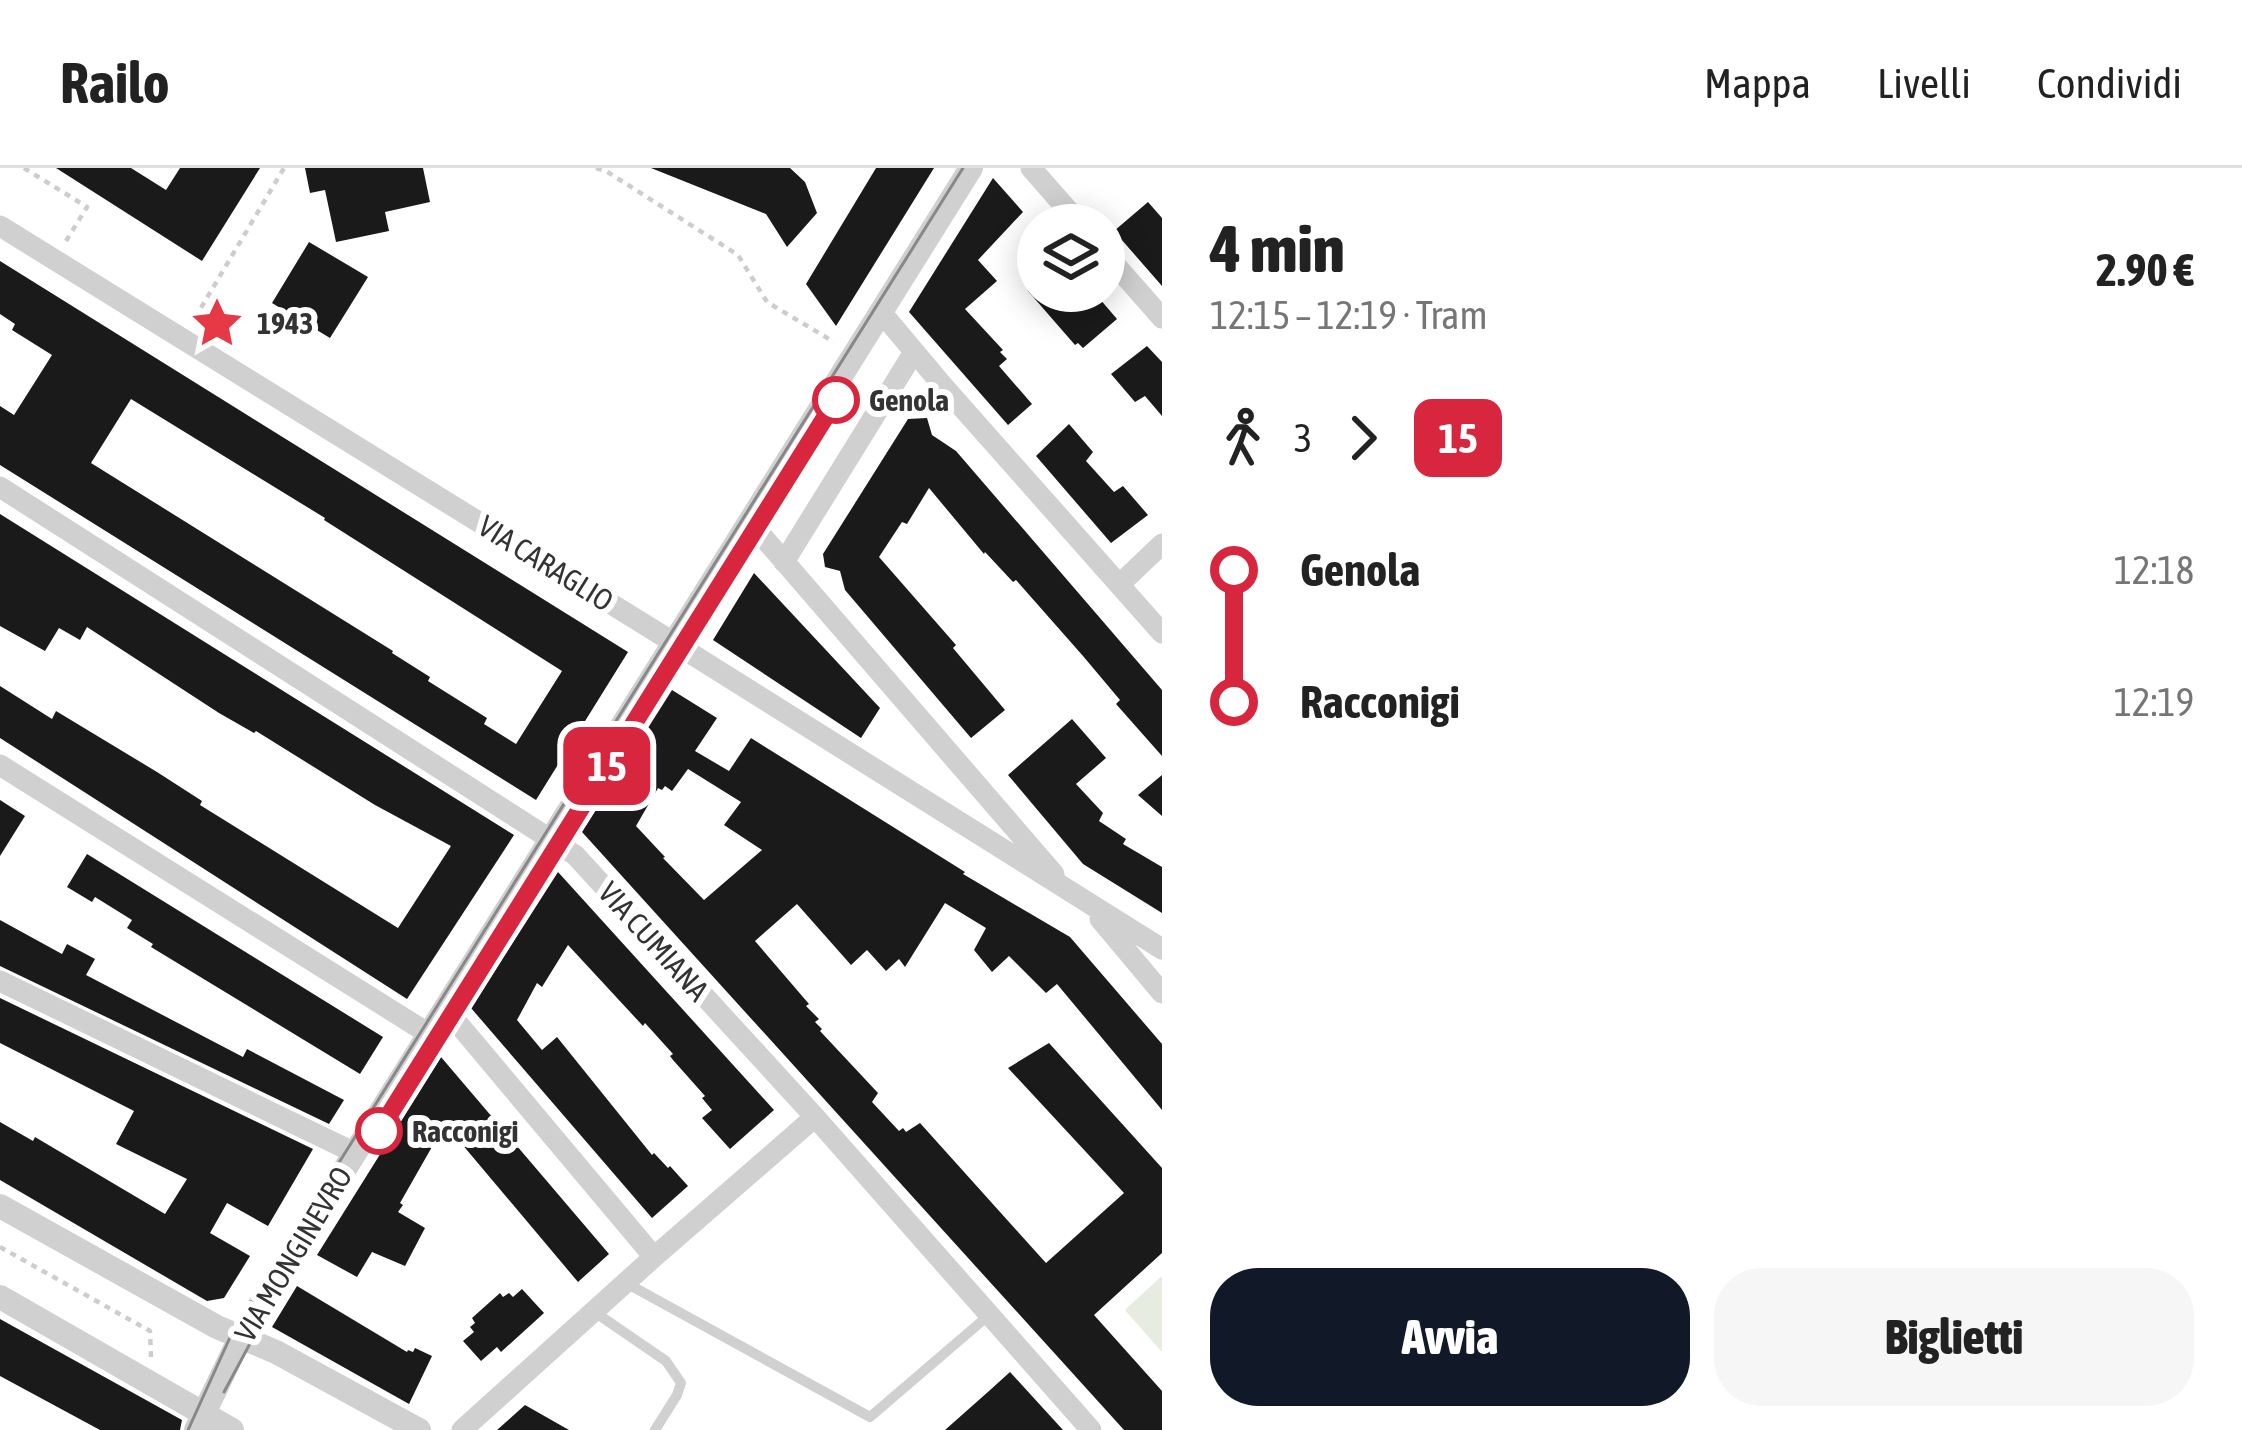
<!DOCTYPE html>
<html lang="it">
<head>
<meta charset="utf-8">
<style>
  :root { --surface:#fff; --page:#f6f6f6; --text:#222; --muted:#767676; --line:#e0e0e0; --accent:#111827 }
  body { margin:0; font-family:"Asap Condensed",sans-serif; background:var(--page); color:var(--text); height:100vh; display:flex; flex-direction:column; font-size:45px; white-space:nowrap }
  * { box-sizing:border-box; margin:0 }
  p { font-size:39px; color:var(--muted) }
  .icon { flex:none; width:66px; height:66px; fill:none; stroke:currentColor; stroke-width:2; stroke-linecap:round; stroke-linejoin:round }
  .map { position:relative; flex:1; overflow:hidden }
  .sheet { display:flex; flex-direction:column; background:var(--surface); width:1080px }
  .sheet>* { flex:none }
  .badge { padding:0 24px; border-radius:18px; font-size:42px; line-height:78px }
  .controls { position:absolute; left:1017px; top:36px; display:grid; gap:24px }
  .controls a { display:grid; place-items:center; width:108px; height:108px; border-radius:50%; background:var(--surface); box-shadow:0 6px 30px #0003; font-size:60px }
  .map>.badge { position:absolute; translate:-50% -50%; box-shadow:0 0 0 6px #fff }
  .legs { display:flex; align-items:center; gap:18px; height:132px; padding:0 48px; font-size:39px }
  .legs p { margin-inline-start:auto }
  .summary { display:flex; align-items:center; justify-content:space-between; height:204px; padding:0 48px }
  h1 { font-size:66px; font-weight:800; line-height:90px }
  .button { display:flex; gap:24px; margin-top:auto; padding:24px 48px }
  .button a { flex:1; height:138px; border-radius:48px; background:var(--accent); color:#fff; font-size:48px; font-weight:800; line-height:138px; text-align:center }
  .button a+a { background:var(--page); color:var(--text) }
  ul { padding:0 48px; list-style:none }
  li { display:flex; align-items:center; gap:42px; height:132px; font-size:45px }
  li i { display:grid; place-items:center; width:18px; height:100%; margin:0 15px; background:currentColor }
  li i::after { content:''; width:30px; height:30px; margin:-15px; border:9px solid; border-radius:50%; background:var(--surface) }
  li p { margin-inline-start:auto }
  li:first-child i { background:linear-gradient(#0000 50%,currentColor 0) }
  li:last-child i { background:linear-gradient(currentColor 50%,#0000 0) }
  header { display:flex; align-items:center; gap:72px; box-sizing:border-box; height:168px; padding:0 60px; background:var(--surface); border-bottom:3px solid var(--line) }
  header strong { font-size:57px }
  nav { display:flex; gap:66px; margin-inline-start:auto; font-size:42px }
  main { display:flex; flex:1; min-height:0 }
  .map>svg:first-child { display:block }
  .green { fill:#e6ecdf }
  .building { fill:#1a1a1a; fill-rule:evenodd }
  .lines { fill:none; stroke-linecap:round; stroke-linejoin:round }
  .path { stroke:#cdcdcd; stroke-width:4.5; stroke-dasharray:6 6; stroke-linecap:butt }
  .service { stroke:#d0d0d0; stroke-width:10 }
  .minor { stroke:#d0d0d0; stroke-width:21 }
  .tertiary { stroke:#d0d0d0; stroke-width:24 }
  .tram { stroke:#888; stroke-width:3 }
  .line-1-casing { stroke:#fff; stroke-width:27 }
  .line-1 { stroke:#d7263d; stroke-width:18 }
  .stop-1-dot { fill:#fff; stroke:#d7263d; stroke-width:6 }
  .labels { text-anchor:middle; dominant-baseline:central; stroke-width:12; stroke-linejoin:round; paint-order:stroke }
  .poi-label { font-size:30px; font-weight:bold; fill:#333; stroke:#fff; text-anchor:start }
  .stop-label { font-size:30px; font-weight:bold; fill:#333; stroke:#fff; text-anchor:start }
  .street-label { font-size:30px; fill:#333; stroke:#fff }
</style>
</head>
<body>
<header>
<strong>Railo</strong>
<nav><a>Mappa</a><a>Livelli</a><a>Condividi</a></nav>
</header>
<main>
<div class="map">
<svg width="1162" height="1262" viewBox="0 0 1162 1262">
  <rect width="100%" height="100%" fill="#fff"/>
  <path class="green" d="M1162,1108V1183H1161L1125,1142Z"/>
  <path class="building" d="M56,0H131L166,22L180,0H260L202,93Z
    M305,0H423L430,34L385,44L389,63L336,74L325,22L310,25Z
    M651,0H790L805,14L817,45L787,79L766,46Z
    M876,0H934L836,158L806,116Z
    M993,10L1023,44L978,92L997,113L965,141L1003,182L1000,184L1007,191L999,198L1032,236L1008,257L909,144Z
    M1148,34L1162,50V118L1114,63Z
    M309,74L368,109L330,170L272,135Z
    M0,93L628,484L536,632L0,297V238L14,247L52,187L12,162L15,156L0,146ZM131,231L325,350L324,352L562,503L516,576L484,556L487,550L428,513L430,509L392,485L393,483L91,295Z
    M1028,123H1093L1117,151L1083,180L1078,175L1075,177Z
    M1147,178L1162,194V248L1145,228L1135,234L1111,206Z
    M927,250L932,267L956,283L1162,522V588L1116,536L1120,532L1083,488L1016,412L1013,414L985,384L984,386L929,320L907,356L902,354L879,389L956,477L953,480L1005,542L971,570L845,422L840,403L825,399L823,386L908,251Z
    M1069,256L1093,284L1086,293L1114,324L1123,318L1148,347L1111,375L1036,288Z
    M0,346L514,667L407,831L0,570V518L52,551L56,543L157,604L202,633L200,637L398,760L451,678L375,637L256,563L254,565L219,545L87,459L80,472L59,460L45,483L0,458Z
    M754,405L880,540L861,570L713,472Z
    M672,522L717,550L695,583L729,603L751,570L965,704L963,706L1070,769L1162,876V942L1057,816L1046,825L1009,788L992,804L974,782L986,760L945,735L905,799L899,791L886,803L867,782L851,797L797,736L755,773L809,836L806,838L819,851L815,854L822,861L820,863L878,925L872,934L899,963L903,960L906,964L920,955L1046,1095L1124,1025L1008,900L1049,875L1162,1000V1085L1094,1147L1162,1223V1262H1124L582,664ZM688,601L741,634L724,657L762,682L704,732L663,690L665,689L636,658L658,620L662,622L665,618L672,623Z
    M1072,551L1106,590L1076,616L1103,645L1099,653L1126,671L1123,676L1162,699V745L1083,696L1008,607Z
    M1162,607V648L1138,627Z
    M0,632L25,648L0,688Z
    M87,686L383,869L360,906L151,779L153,776L127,760L132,752L95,729L92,734L67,719Z
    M558,704L774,942L730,981L702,950L712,942L702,930L705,928L673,892L670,888L673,886L645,855L643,858L568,777L542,819L537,815L517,852L542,882L557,869L652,987L654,985L668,1000L670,998L688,1018L652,1050L471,840Z
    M0,752L62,786L67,776L95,791L86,807L243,889L247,881L344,932L329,956L0,798Z
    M0,830L313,981L268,1058L227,1035L210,1065L250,1088L224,1130L207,1133L0,1012V954L33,973L35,969L165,1046L187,1011L116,976L134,943L0,875Z
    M441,889L609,1086L578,1114L445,956L400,1035L403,1037L398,1044L425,1060L405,1098L372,1084L357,1109L317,1087Z
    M297,1118L407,1184L408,1182L413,1184L415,1180L432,1188L409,1236L272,1159Z
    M522,1121L544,1145L501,1184L497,1179L481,1193L463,1173L474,1164L470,1159L475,1155L472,1150L500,1125L503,1129L509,1125L513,1129Z
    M0,1151L182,1252L180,1262H100L0,1208Z
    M1010,1204L1063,1262H945L989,1223Z
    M525,1237L569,1262H497Z"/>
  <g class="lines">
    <path class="path" d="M24,0L87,39L66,73
      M596,0L606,3L738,87L767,134L834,174
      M195,150L284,0
      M0,1079L150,1163L151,1189"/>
    <path class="service" d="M626,1115L870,1249L989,1147
      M593,1143L666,1193L681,1215L677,1227L655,1262"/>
    <path class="minor" d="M1031,0L1081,57
      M0,58L655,463L1162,781
      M1104,84L1162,150
      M881,144L944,219L1162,465
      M0,319L575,687L815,949L1091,1262
      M751,355L1054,706
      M784,394L914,184
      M1120,416L1162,376
      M0,597L429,866
      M1100,751L1162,825
      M0,813L355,985
      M445,840L654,1089
      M462,1262L654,1089L815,949"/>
    <path class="tertiary" d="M0,1038L217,1159L276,1184L419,1262
      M0,1129L232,1262
      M196,1262L241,1168L261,1135L971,0"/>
    <path class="tram" d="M510,753L597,615
      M224,1224L275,1129
      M188,1262L232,1165L963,0"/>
  </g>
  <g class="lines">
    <g class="line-1-casing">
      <path id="line-1" d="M379,963L836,232"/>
    </g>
    <use href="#line-1" class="line-1"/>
  </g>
  <defs>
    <g id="sight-bare" transform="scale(4.14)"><path d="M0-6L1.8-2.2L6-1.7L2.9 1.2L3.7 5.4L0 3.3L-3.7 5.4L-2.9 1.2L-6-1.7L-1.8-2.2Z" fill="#e63946" stroke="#fff" stroke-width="2.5" paint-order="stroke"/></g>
  </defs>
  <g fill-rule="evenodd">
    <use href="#sight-bare" x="217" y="155"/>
  </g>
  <g class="stop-1-dot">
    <circle cx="836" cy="232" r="21"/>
    <circle cx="379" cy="963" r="21"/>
  </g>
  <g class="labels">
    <g class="poi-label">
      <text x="257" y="155">1943</text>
    </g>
    <g class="stop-label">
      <text x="869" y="232">Genola</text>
      <text x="412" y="963">Racconigi</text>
    </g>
    <g class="street-label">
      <text transform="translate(546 395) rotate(32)">VIA CARAGLIO</text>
      <text transform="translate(654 773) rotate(48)">VIA CUMIANA</text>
      <text transform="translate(293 1086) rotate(-59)">VIA MONGINEVRO</text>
    </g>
  </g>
</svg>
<div class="controls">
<a><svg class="icon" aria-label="layers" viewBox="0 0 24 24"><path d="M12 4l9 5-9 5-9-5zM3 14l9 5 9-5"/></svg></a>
</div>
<b class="badge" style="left:607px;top:598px;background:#d7263d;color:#fff">15</b>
</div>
<section class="sheet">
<div class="summary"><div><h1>4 min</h1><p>12:15 – 12:19 · Tram</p></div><b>2.90 €</b></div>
<div class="legs"><svg class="icon" aria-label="walk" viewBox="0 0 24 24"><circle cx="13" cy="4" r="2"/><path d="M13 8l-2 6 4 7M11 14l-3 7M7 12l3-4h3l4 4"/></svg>3<svg class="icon" aria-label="forward" viewBox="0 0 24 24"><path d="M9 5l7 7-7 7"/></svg><b class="badge" style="background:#d7263d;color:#fff">15</b></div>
<ul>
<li><i style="color:#d7263d"></i><b>Genola</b><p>12:18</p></li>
<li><i style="color:#d7263d"></i><b>Racconigi</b><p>12:19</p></li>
</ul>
<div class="button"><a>Avvia</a><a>Biglietti</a></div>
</section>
</main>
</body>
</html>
